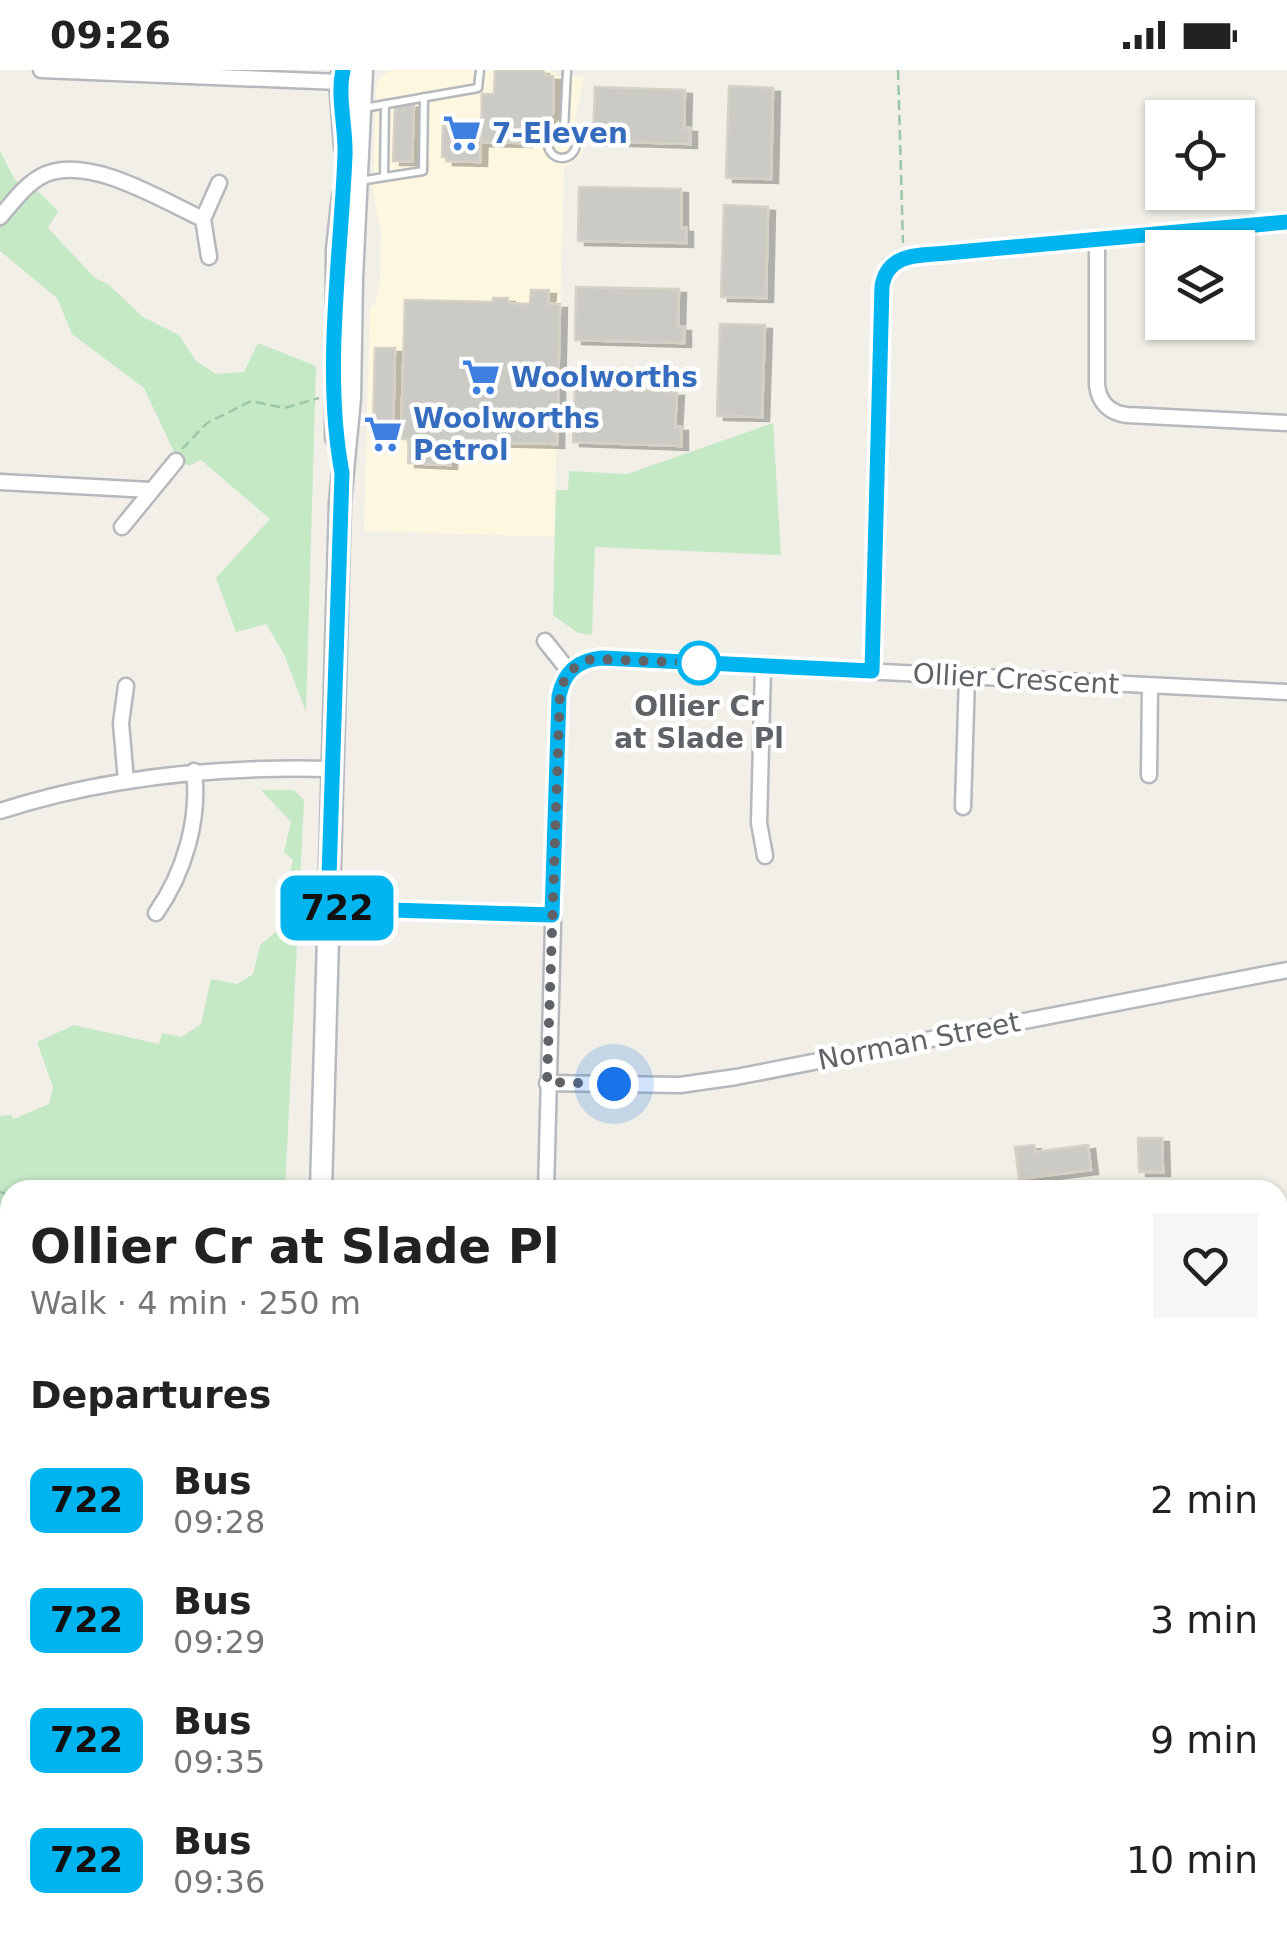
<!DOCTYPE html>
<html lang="en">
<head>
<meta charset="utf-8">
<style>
  :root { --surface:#fff; --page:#f6f6f6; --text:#222; --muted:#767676 }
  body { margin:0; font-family:"DejaVu Sans",sans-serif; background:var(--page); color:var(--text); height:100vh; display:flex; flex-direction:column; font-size:38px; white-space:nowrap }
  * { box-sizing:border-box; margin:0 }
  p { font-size:32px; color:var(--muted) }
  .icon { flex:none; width:55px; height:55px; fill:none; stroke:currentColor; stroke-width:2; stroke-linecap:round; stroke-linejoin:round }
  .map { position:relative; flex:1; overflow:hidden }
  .details { position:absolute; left:0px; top:1110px; width:1288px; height:762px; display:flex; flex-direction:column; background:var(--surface); border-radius:30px 30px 0 0; box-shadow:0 2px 8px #0004 }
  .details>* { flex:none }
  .badge { padding:0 20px; border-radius:15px; font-size:35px; line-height:65px }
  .tools { position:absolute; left:1145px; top:30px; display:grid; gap:20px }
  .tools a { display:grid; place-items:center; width:110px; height:110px; border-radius:0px; background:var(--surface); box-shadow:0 2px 8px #0004; font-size:50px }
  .you { position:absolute; width:50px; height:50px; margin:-25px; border:8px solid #fff; border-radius:50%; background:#1a73e8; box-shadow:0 0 0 15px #1a73e833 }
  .map>.badge { position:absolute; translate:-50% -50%; box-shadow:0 0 0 5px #fff }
  h2 { padding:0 30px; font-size:38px; line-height:90px }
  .round { display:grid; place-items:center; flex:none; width:105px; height:105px; border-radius:0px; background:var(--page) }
  .head { display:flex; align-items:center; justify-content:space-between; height:170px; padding:0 30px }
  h1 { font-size:48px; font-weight:700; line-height:75px }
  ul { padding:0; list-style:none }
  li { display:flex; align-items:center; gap:30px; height:120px; padding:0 30px }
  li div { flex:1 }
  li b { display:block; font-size:38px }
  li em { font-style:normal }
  li .badge { min-width:110px; font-weight:700; text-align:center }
  .status { display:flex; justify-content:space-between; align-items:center; height:70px; padding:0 50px; background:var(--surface); direction:ltr }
  .status svg { height:28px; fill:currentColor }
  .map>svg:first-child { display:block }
  .commercial { fill:#fef7e0 }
  .green { fill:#c5e8c5 }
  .building { fill:#cccac5; stroke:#d6d1c6; stroke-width:2.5; filter:url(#shadow) }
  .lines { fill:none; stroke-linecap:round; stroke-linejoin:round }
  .lane-casing { stroke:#b5b8bc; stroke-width:11 }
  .street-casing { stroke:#b5b8bc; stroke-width:19 }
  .secondary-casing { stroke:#b6babf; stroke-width:25 }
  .highway-casing { stroke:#f9ab00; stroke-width:30 }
  .path { stroke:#9cc7a9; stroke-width:2.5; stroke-dasharray:10 5; stroke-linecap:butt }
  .lane { stroke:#fff; stroke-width:6 }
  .street { stroke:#fff; stroke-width:14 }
  .secondary { stroke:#fff; stroke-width:20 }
  .highway { stroke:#fde293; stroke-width:25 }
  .line-casing { stroke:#fff; stroke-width:22 }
  .line { stroke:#00b5ef; stroke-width:15 }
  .walk { stroke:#5f6368; stroke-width:10; stroke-dasharray:0 18 }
  .stop-dot { fill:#fff; stroke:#00b5ef; stroke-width:5 }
  .labels { text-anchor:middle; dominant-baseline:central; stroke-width:9; stroke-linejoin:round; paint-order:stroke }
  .shop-label { font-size:28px; font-weight:bold; fill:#366cbe; stroke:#fff; text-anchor:start }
  .street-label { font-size:28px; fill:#5f6368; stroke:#fff }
  .stop-label { font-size:28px; font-weight:bold; fill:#5f6368; stroke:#fff }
</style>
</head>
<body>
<div class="status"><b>09:26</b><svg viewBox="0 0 49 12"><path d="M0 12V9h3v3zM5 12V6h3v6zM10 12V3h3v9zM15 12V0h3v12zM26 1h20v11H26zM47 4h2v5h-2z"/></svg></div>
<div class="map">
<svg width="1287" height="1872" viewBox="0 0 1287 1872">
  <defs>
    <filter id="shadow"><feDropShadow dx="7" dy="4" stdDeviation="0" flood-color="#0004"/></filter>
  </defs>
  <rect width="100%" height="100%" fill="#f1efe8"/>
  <path class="commercial" d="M392,0H550L558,6L584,7L575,50L583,70V79L581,86L564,97L554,467L364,461L370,238L376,233L380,213L381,161L373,124L376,19L380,7Z
    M0,1393L10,1396V1782L0,1781Z"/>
  <path class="green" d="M0,81L15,110L39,122L58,141L48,158L95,208L109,215L143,247L179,265L196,291L216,304L244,302L258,273L316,296L306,642L284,584L266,554L236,562L216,508L270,449L201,390L188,396L174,382L144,318L72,264L57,228L0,181Z
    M773,353L781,485L595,477L592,565L578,563L553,545L556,420H568L569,401L627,404Z
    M261,720H294L304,730L285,1120H10V1264L0,1261V1046L11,1045L14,1049L49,1034L53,1017L37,972L74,955L159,974L162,963L181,967L201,954L211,909L237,914L253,904L260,875L277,861L293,790L284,782L291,752Z"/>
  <path class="building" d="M495,0H542L547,6H553V43L525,73L481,72L482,24H494Z
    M729,16L773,18L771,109L726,108Z
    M595,17L685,20L684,58H690V74L593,71Z
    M395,33L414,34L412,91H393Z
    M448,51L481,52L480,92L446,91V87H442L443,55H448Z
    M579,117L681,119V158H686V173L578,171Z
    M724,135L768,137L766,228L721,227Z
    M576,217L679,219L678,257H684V273L575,270Z
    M531,220H549L548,234H560L557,374L451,371L450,395L408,393L409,369H401L405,230L493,232V228H508V233L530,234Z
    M720,254L765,255L762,347L717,346Z
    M375,278H395L393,363L373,362Z
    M575,318L677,322L675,357H681V376L573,372Z
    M1138,1068H1162L1163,1102H1139Z
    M1034,1075L1035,1082L1088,1075L1091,1100L1019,1109L1015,1077Z
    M47,1862H133V1872H47Z"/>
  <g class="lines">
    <g class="lane-casing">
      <path id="lane" d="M364,38L478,18L480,0
        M548 74a14 14 0 1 1 28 0a14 14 0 1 1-28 0Z
        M564,60L567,0
        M384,107L385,34
        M359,111L423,101L424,27"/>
    </g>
    <g class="street-casing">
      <path id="street" d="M41,0L340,12
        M0,147C13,132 27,112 46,104C92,86 161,130 203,149
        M1097,169V315C1099,333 1110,343 1127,345L1287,353
        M209,187L203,149L219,113
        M0,412L151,420
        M122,457L176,391
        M545,571L569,601
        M763,596L759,753L765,786
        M872,601L883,216L890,195L909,186L1287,152
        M1149,705L1150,616
        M126,711L121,653L126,616
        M963,737L967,606
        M0,741C108,706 219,696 332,699
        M328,838L552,845
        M156,843C184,803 200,750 194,701
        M547,1013L680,1015L736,1007L1287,900
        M546,1120L559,627C564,602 577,590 602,588L1287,622
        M1278,1146H1287
        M1278,1835L1287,1836
        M302,1872L303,1862"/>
    </g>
    <g class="secondary-casing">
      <path id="secondary" d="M343,0L340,12L345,77
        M336,367L337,179L343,126
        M321,1120L340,432L350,328L352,208L362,0"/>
    </g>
    <g class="highway-casing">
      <path id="highway" d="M0,1299L10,1301
        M0,1350L10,1353
        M1278,1559H1287
        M1278,1610L1287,1611"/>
    </g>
    <path class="path" d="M898,0L903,173
      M182,379L207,353L251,331L284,338L319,328
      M0,1122L10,1125"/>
    <use href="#lane" class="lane"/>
    <use href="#street" class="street"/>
    <use href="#secondary" class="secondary"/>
    <use href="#highway" class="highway"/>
  </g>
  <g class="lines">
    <g class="line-casing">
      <path id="line" d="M343,0C337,26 346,57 345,85C341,187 323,302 342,403L328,838L552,845L559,626C564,602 577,590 602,588L872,601L882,216C888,182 919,186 947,183L1287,152"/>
    </g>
    <use href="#line" class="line"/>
    <path class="walk" d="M614,1014L547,1012L560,620L569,601L591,589L699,593"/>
  </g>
  <defs>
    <g id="supermarket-bare" transform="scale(3)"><path d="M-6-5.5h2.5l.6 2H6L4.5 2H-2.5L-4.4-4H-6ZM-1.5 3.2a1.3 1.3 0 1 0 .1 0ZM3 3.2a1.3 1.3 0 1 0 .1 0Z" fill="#3f7fe0" stroke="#fff" stroke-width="2.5" paint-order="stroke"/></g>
  </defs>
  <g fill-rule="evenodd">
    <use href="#supermarket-bare" x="462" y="63"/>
    <use href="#supermarket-bare" x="481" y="307"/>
    <use href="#supermarket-bare" x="383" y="364"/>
  </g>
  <circle class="stop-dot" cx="699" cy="593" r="20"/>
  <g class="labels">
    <g class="shop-label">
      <text x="492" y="63">7-Eleven</text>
      <text x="511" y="307">Woolworths</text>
      <text x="413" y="348">Woolworths<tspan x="413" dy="32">Petrol</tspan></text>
    </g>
    <g class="street-label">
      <text transform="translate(1016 609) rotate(3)">Ollier Crescent</text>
      <text transform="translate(919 971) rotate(-11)">Norman Street</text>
    </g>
    <g class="stop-label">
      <text x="699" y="636">Ollier Cr<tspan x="699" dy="32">at Slade Pl</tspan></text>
    </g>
  </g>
</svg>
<div class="tools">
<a><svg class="icon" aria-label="locate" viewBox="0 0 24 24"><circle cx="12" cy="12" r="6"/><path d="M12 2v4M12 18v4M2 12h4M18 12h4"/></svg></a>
<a><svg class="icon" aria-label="layers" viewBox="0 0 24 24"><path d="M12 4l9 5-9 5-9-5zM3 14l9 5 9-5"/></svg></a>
</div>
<div class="you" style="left:614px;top:1014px"></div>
<b class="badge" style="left:337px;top:838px;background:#00b5ef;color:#111">722</b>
<section class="details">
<div class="head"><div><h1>Ollier Cr at Slade Pl</h1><p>Walk · 4 min · 250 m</p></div><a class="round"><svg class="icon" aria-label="heart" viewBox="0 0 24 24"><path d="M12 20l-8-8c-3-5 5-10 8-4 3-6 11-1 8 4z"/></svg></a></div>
<h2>Departures</h2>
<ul>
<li><span class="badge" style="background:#00b5ef;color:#111">722</span><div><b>Bus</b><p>09:28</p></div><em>2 min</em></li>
<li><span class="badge" style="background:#00b5ef;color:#111">722</span><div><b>Bus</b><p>09:29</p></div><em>3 min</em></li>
<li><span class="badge" style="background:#00b5ef;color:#111">722</span><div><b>Bus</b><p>09:35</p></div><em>9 min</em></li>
<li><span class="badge" style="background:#00b5ef;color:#111">722</span><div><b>Bus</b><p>09:36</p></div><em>10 min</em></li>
</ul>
</section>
</div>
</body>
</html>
